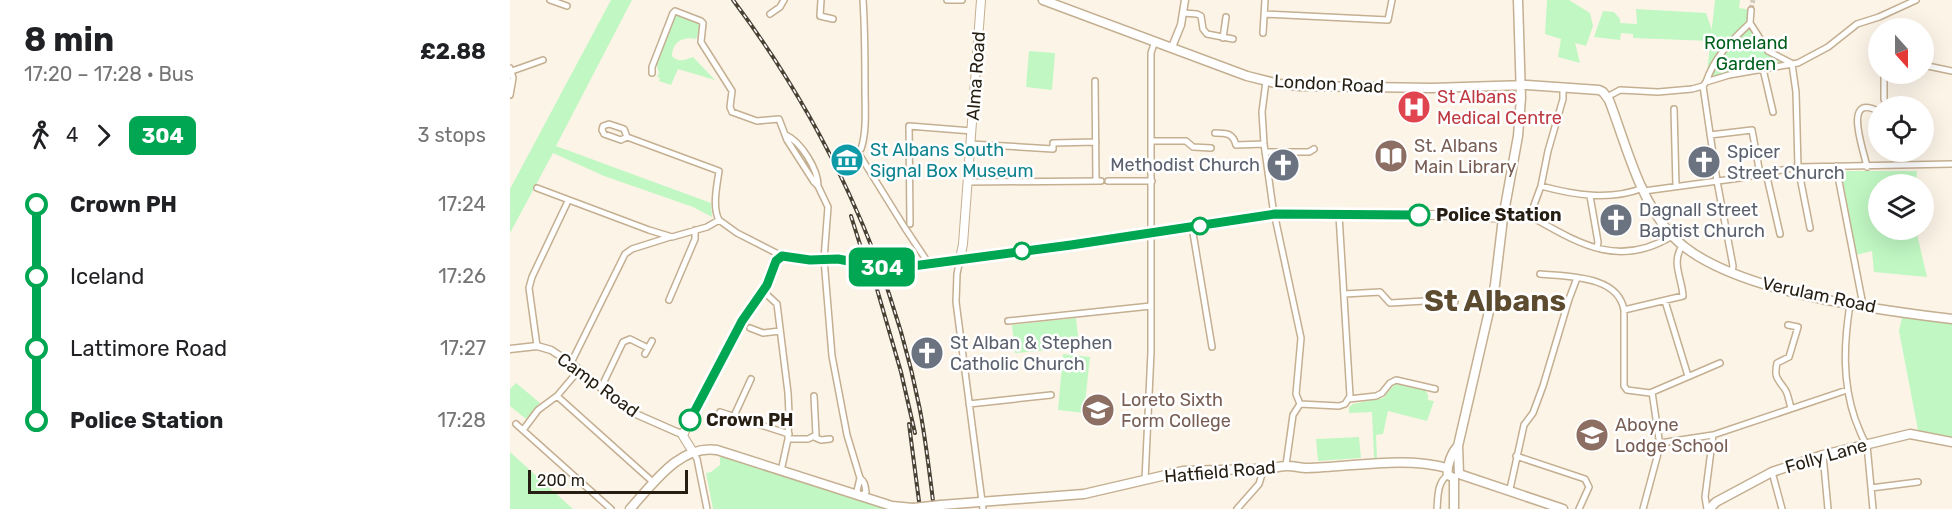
<!DOCTYPE html>
<html lang="en">
<head>
<meta charset="utf-8">
<style>
  :root { --surface:#fff; --page:#f6f6f6; --text:#202124; --muted:#757577 }
  body { margin:0; font-family:Rubik,sans-serif; background:var(--page); color:var(--text); height:100vh; display:flex; flex-direction:column; font-size:22px; white-space:nowrap }
  * { box-sizing:border-box; margin:0 }
  p { font-size:20px; color:var(--muted) }
  .icon { flex:none; width:33px; height:33px; fill:none; stroke:currentColor; stroke-width:2; stroke-linecap:round; stroke-linejoin:round }
  .map { position:relative; flex:1; overflow:hidden }
  .panel { display:flex; flex-direction:column; background:var(--surface); width:510px }
  .panel>* { flex:none }
  .badge { padding:0 12px; border-radius:9px; font-size:21px; line-height:39px }
  .needle { width:39px; rotate:159deg }
  .tools { position:absolute; left:1358px; top:18px; display:grid; gap:12px }
  .tools a { display:grid; place-items:center; width:66px; height:66px; border-radius:50%; background:var(--surface); box-shadow:0 6px 24px #0002; font-size:30px }
  .scale { position:absolute; left:18px; bottom:15px; width:160px; box-sizing:border-box; padding-left:6px; border:3px solid #261e12; border-top:0; font-size:16px; line-height:21px; white-space:nowrap; color:#261e12; -webkit-text-stroke:4px #fff; paint-order:stroke }
  .map>.badge { position:absolute; translate:-50% -50%; box-shadow:0 0 0 3px #fff }
  .legs { display:flex; align-items:center; gap:9px; height:66px; padding:0 24px; font-size:20px }
  .legs p { margin-inline-start:auto }
  .headline { display:flex; align-items:center; justify-content:space-between; height:102px; padding:0 24px }
  h1 { font-size:33px; font-weight:700; line-height:45px }
  ul { padding:0 24px; list-style:none }
  li { display:flex; align-items:center; gap:21px; height:72px; font-size:22px }
  li i { display:grid; place-items:center; width:9px; height:100%; margin:0 8px; background:currentColor }
  li i::after { content:''; width:15px; height:15px; margin:-8px; border:4px solid; border-radius:50%; background:var(--surface) }
  li p { margin-inline-start:auto }
  li:first-child i { background:linear-gradient(#0000 50%,currentColor 0) }
  li:last-child i { background:linear-gradient(currentColor 50%,#0000 0) }
  main { display:flex; flex:1; min-height:0 }
  .map>svg:first-child { display:block }
  .green { fill:#c0f7c3 }
  .lines { fill:none; stroke-linecap:round; stroke-linejoin:round }
  .minor-tunnel { stroke:#d2c9bd; stroke-width:5; stroke-dasharray:5 2.5; stroke-linecap:butt }
  .minor-casing { stroke:#c4af91; stroke-width:8 }
  .tertiary-casing { stroke:#c4af91; stroke-width:9 }
  .secondary-casing { stroke:#c4af91; stroke-width:10 }
  .primary-casing { stroke:#c4af91; stroke-width:11 }
  .minor { stroke:#fff; stroke-width:5 }
  .tertiary { stroke:#fff; stroke-width:6 }
  .secondary { stroke:#fff; stroke-width:8 }
  .primary { stroke:#fff; stroke-width:8 }
  .rail-casing { stroke:#4a4135; stroke-width:4 }
  .rail { stroke:#fff; stroke-width:1.5; stroke-dasharray:4.5; stroke-linecap:butt }
  .secondary-bridge-casing { stroke:#c4af91; stroke-width:10; stroke-linecap:butt }
  .primary-bridge-casing { stroke:#c4af91; stroke-width:11; stroke-linecap:butt }
  .secondary-bridge { stroke:#fff; stroke-width:8 }
  .primary-bridge { stroke:#fff; stroke-width:8 }
  .line-1-casing { stroke:#fff; stroke-width:14 }
  .line-1 { stroke:#00a651; stroke-width:9 }
  .stop-1-dot { fill:#fff; stroke:#00a651; stroke-width:3 }
  .labels { text-anchor:middle; dominant-baseline:central; stroke-width:5; stroke-linejoin:round; paint-order:stroke }
  .park-label { font-size:18px; fill:#015f1c; stroke:#fff }
  .street-label { font-size:18px; fill:#261e12; stroke:#fff }
  .health-label { font-size:18px; fill:#be3a42; stroke:#fff; text-anchor:start }
  .education-label { font-size:18px; fill:#785e54; stroke:#fff; text-anchor:start }
  .culture-label { font-size:18px; fill:#0d838f; stroke:#fff; text-anchor:start }
  .worship-label { font-size:18px; fill:#5b616d; stroke:#fff; text-anchor:start }
  .stop-label { font-size:18px; font-weight:bold; fill:#261e12; stroke:#fff; text-anchor:start }
  .town-label { font-size:30px; font-weight:bold; fill:#5d4b30; stroke:#fff }
</style>
</head>
<body>
<main>
<section class="panel">
<div class="headline"><div><h1>8 min</h1><p>17:20 – 17:28 · Bus</p></div><b>£2.88</b></div>
<div class="legs"><svg class="icon" aria-label="walk" viewBox="0 0 24 24"><circle cx="13" cy="4" r="2"/><path d="M13 8l-2 6 4 7M11 14l-3 7M7 12l3-4h3l4 4"/></svg>4<svg class="icon" aria-label="forward" viewBox="0 0 24 24"><path d="M9 5l7 7-7 7"/></svg><b class="badge" style="background:#00a651;color:#fff">304</b><p>3 stops</p></div>
<ul>
<li><i style="color:#00a651"></i><b>Crown PH</b><p>17:24</p></li>
<li><i style="color:#00a651"></i><span>Iceland</span><p>17:26</p></li>
<li><i style="color:#00a651"></i><span>Lattimore Road</span><p>17:27</p></li>
<li><i style="color:#00a651"></i><b>Police Station</b><p>17:28</p></li>
</ul>
</section>
<div class="map">
<svg width="1442" height="509" viewBox="0 0 1442 509">
  <rect width="100%" height="100%" fill="#fdf4e8"/>
  <path class="green" d="M101,0H122L46,146L201,203L202,217L183,207L94,176L43,153L0,233V189Z
    M1037,0H1059L1080,13L1083,26L1076,46L1065,43L1070,63L1048,57L1051,39L1035,34Z
    M1205,0H1230L1229,8L1241,10C1237,39 1261,51 1282,64L1196,82Z
    M1126,9L1196,13L1202,30L1200,41L1123,38V34L1111,33L1110,40L1084,37L1093,11L1104,12L1110,19V23L1127,24Z
    M169,15L186,21L191,27L186,39C173,36 162,42 162,56C168,63 175,60 183,57L205,80L168,69L161,85L149,81L150,78L147,77L149,73L146,63L163,18Z
    M519,51L545,53L542,90L516,87Z
    M1331,171H1407L1406,184H1368V230H1406L1417,277L1364,272L1362,251L1346,255Z
    M1392,317L1442,324V440L1408,430L1389,331Z
    M566,318L569,344L553,346V349L505,353L502,325Z
    M553,354L580,357L574,413L548,410Z
    M6,383L30,403L16,419L0,406V389Z
    M885,384L915,390L918,395V400L924,401L917,421L878,411L873,434L866,435L867,458H864L862,412L839,413V407L843,404L873,398Z
    M849,437L851,458L808,461L806,439Z
    M0,452L63,509H0Z
    M210,456L357,502L384,509H203L196,473L201,472L210,465Z"/>
  <g class="lines">
    <path class="minor-tunnel" d="M1241,10L1243,0"/>
    <g class="minor-casing">
      <path id="minor" d="M40,0L57,6
        M311,0L310,16L323,19
        M437,0H452
        M673,13L687,14L691,16L693,29L697,34L723,39
        M260,14L270,7L274,0
        M754,14L878,20L882,0
        M1240,23L1258,51L1281,63
        M1240,23L1241,10
        M753,33L755,0
        M713,38L716,17
        M1282,64L1286,92L1288,167L1300,228
        M1413,65L1442,71
        M0,68L3,78L0,95
        M1253,69L1263,112
        M2,71L33,60
        M142,73V67L163,13L165,11L191,21L193,23L191,42L222,91L220,107L222,112L247,121L269,119L277,140L304,182L308,186L318,207L314,259L322,356L337,435L350,478C355,482 355,485 356,492L350,497L347,491L350,478
        M1374,74V99
        M585,81L586,181
        M756,81L752,112L754,144L763,208L791,338L786,394L790,404
        M1196,82C1205,56 1220,42 1240,23
        M1193,86L1207,181L1223,266L1222,272
        M1053,88V99L1038,151L1031,186L1020,216C1068,243 1108,269 1162,236
        M1097,97L1110,90L1148,92L1182,89L1193,86L1196,82L1219,75L1288,63L1318,47L1347,24L1369,17L1406,0
        M1374,105V106
        M1164,109L1166,186
        M705,133C716,133 723,133 726,145L754,144
        M276,135C291,142 308,169 308,186
        M1200,135L1242,130L1250,174
        M117,137L111,140L94,134L92,130L93,126L99,124L114,129L117,137L209,171C207,185 202,207 209,220
        M641,141H676L683,147L701,148
        M461,144L543,149V143L586,142
        M351,149C357,131 355,108 355,89C355,59 355,30 353,0
        M755,152H799L804,149
        M349,154L395,228L419,264
        M1326,166L1353,305
        M1357,167C1355,154 1331,92 1368,111
        M1256,173L1270,234
        M598,181H642
        M458,182L591,181
        M1031,186C1064,195 1100,201 1133,188
        M27,188L139,230L162,237L197,227L209,220
        M1134,191L1230,178L1288,167L1442,164
        M1080,196L1088,242L1087,248
        M209,220L227,233L272,256
        M400,224L399,126L462,131
        M682,227L702,347
        M450,259L447,274L446,302L473,509
        M1030,274C1058,277 1108,275 1114,310V386L1117,390L1140,393L1210,363
        M253,291L267,304L278,393L279,414L278,439L271,471
        M834,294L870,292L880,303L932,300L945,302
        M159,300L185,239V230
        M1155,301L1178,376
        M1340,304C1334,343 1332,381 1345,419C1349,428 1351,437 1357,445L1363,509
        M1114,310L1173,296C1172,278 1161,263 1172,246
        M498,321L641,306
        M1278,325L1288,327L1279,357L1267,363C1264,377 1267,378 1274,388C1278,392 1279,402 1281,408
        M240,328L253,333L270,331
        M27,346L19,288L22,277L58,201
        M135,354L142,341
        M61,363L115,254L122,249L160,237
        M91,388L113,342L120,339L138,348
        M47,396L144,483
        M839,399L866,396L872,393L880,383L886,380L925,389
        M459,404L541,395
        M790,404L829,406L835,404L840,396L829,215
        M224,416L241,379
        M208,423L210,412L279,434
        M6,424L101,509
        M13,430L28,410L47,396L69,370
        M304,437L311,440L320,439
        M278,439H298L306,435L304,396
        M1150,443L1203,435L1337,390
        M183,452L187,459L197,509
        M1313,455L1318,509
        M1006,456L1075,479L1079,487L1069,509
        M776,465L783,415L790,404
        M1262,472L1272,509
        M635,480L641,352V53L645,41
        M1361,488L1408,482
        M1000,489L1014,425L1023,413L1033,386L1059,299L1067,278
        M727,509L749,484L753,471
        M927,509C928,497 927,482 938,475
        M1133,509L1150,446L1142,392
        M1197,509L1195,497L1203,435"/>
    </g>
    <g class="tertiary-casing">
      <path id="tertiary" d="M662,47L671,25L675,0
        M0,349L27,346L41,350L61,363L119,411L169,433L175,432"/>
    </g>
    <g class="secondary-casing">
      <path id="secondary" d="M450,259L453,244L471,0
        M379,269L561,245L765,214L930,215L993,218
        M183,452L173,436L176,428L233,321L257,285L266,261L275,255L300,260L331,259"/>
    </g>
    <g class="primary-casing">
      <path id="primary" d="M533,0L737,76L769,84L790,86L922,88L1017,85L1089,90L1093,92L1099,100C1116,144 1128,196 1159,232C1207,291 1369,310 1442,319
        M948,446L949,474
        M949,474L1053,509
        M944,478L938,475C936,467 942,452 948,446L985,285L993,218L1008,136L1011,98L1008,0
        M944,478V509
        M431,505L574,494L673,471L746,469C758,472 767,465 778,466C784,466 791,468 797,468C841,467 895,456 937,468
        M120,509C143,484 170,444 207,450L382,506L403,508
        M1199,509L1206,502L1262,472L1313,455L1400,434L1442,442"/>
    </g>
    <use href="#minor" class="minor"/>
    <use href="#tertiary" class="tertiary"/>
    <use href="#secondary" class="secondary"/>
    <use href="#primary" class="primary"/>
    <g class="rail-casing">
      <path id="rail" d="M223,0C313,120 381,262 410,410C416,442 420,476 424,509
        M341,216L359,273
        M360,265L391,372L405,433
        M399,424L410,509"/>
    </g>
    <use href="#rail" class="rail"/>
    <g class="secondary-bridge-casing">
      <path id="secondary-bridge" d="M331,259L379,269"/>
    </g>
    <g class="primary-bridge-casing">
      <path id="primary-bridge" d="M403,508L431,505"/>
    </g>
    <use href="#secondary-bridge" class="secondary-bridge"/>
    <use href="#primary-bridge" class="primary-bridge"/>
  </g>
  <g class="lines">
    <g class="line-1-casing">
      <path id="line-1" d="M180,420L232,321L257,285L266,261L272,256L300,260L328,259L380,269L561,245L765,214L909,215"/>
    </g>
    <use href="#line-1" class="line-1"/>
  </g>
  <defs>
    <g id="hospital-disc" transform="scale(1.725)"><circle r="9.5" fill="#e0444e" stroke="#fff"/><path d="M-5-5h3v3.5h4V-5h3V5h-3V1.5h-4V5h-3Z" fill="#fff"/></g>
    <g id="library-disc" transform="scale(1.725)"><circle r="9.5" fill="#8d6e63" stroke="#fff"/><path d="M-6-4Q-3-5.5-.7-3.5V5Q-3 3-6 4ZM6-4Q3-5.5 .7-3.5V5Q3 3 6 4Z" fill="#fff"/></g>
    <g id="museum-disc" transform="scale(1.725)"><circle r="9.5" fill="#0f9aa8" stroke="#fff"/><path d="M0-6L6-3V-2H-6V-3ZM-5-1h2V3h-2ZM-1-1h2V3h-2ZM3-1h2V3H3ZM-6 4H6V6H-6Z" fill="#fff"/></g>
    <g id="church-disc" transform="scale(1.725)"><circle r="9.5" fill="#6b7280" stroke="#fff"/><path d="M-1.2-6h2.4v3.5h3.3v2.4h-3.3V6h-2.4V-.1h-3.3v-2.4h3.3Z" fill="#fff"/></g>
    <g id="school-disc" transform="scale(1.725)"><circle r="9.5" fill="#8d6e63" stroke="#fff"/><path d="M0-5L7-2L0 1L-7-2ZM-4 1L0 2.5L4 1V4Q0 6-4 4Z" fill="#fff"/></g>
  </defs>
  <g fill-rule="evenodd">
    <use href="#hospital-disc" x="904" y="107"/>
    <use href="#library-disc" x="881" y="156"/>
    <use href="#museum-disc" x="337" y="160"/>
    <use href="#church-disc" x="1194" y="162"/>
    <use href="#church-disc" x="773" y="165"/>
    <use href="#church-disc" x="1106" y="220"/>
    <use href="#church-disc" x="417" y="353"/>
    <use href="#school-disc" x="588" y="410"/>
    <use href="#school-disc" x="1082" y="435"/>
  </g>
  <g class="stop-1-dot">
    <circle cx="909" cy="215" r="10"/>
    <circle cx="690" cy="226" r="8"/>
    <circle cx="512" cy="251" r="8"/>
    <circle cx="180" cy="420" r="10"/>
  </g>
  <g class="labels">
    <g class="park-label">
      <text x="1236" y="43">Romeland<tspan x="1236" dy="21">Garden</tspan></text>
    </g>
    <g class="street-label">
      <text transform="translate(466 76) rotate(-86)">Alma Road</text>
      <text transform="translate(819 84) rotate(3)">London Road</text>
      <text transform="translate(1309 295) rotate(12)">Verulam Road</text>
      <text transform="translate(88 385) rotate(36)">Camp Road</text>
      <text transform="translate(1316 456) rotate(-16)">Folly Lane</text>
      <text transform="translate(710 472) rotate(-5)">Hatfield Road</text>
    </g>
    <g class="health-label">
      <text x="927" y="97">St Albans<tspan x="927" dy="21">Medical Centre</tspan></text>
    </g>
    <g class="education-label">
      <text x="904" y="146">St. Albans<tspan x="904" dy="21">Main Library</tspan></text>
      <text x="611" y="400">Loreto Sixth<tspan x="611" dy="21">Form College</tspan></text>
      <text x="1105" y="425">Aboyne<tspan x="1105" dy="21">Lodge School</tspan></text>
    </g>
    <g class="culture-label">
      <text x="360" y="150">St Albans South<tspan x="360" dy="21">Signal Box Museum</tspan></text>
    </g>
    <g class="worship-label">
      <text x="1217" y="152">Spicer<tspan x="1217" dy="21">Street Church</tspan></text>
      <text x="750" y="165" text-anchor="end">Methodist Church</text>
      <text x="1129" y="210">Dagnall Street<tspan x="1129" dy="21">Baptist Church</tspan></text>
      <text x="440" y="343">St Alban &amp; Stephen<tspan x="440" dy="21">Catholic Church</tspan></text>
    </g>
    <g class="stop-label">
      <text x="926" y="215">Police Station</text>
      <text x="196" y="420">Crown PH</text>
    </g>
    <g class="town-label">
      <text x="985" y="301">St Albans</text>
    </g>
  </g>
</svg>
<div class="tools">
<a><svg class="needle" viewBox="-14 -14 28 28"><path d="M0-13l5 13h-10z" fill="#e53935"/><path d="M0 13l5-13h-10z" fill="#757577"/></svg></a>
<a><svg class="icon" aria-label="locate" viewBox="0 0 24 24"><circle cx="12" cy="12" r="6"/><path d="M12 2v4M12 18v4M2 12h4M18 12h4"/></svg></a>
<a><svg class="icon" aria-label="layers" viewBox="0 0 24 24"><path d="M12 4l9 5-9 5-9-5zM3 14l9 5 9-5"/></svg></a>
</div>
<div class="scale">200 m</div>
<b class="badge" style="left:372px;top:267px;background:#00a651;color:#fff">304</b>
</div>
</main>
</body>
</html>
